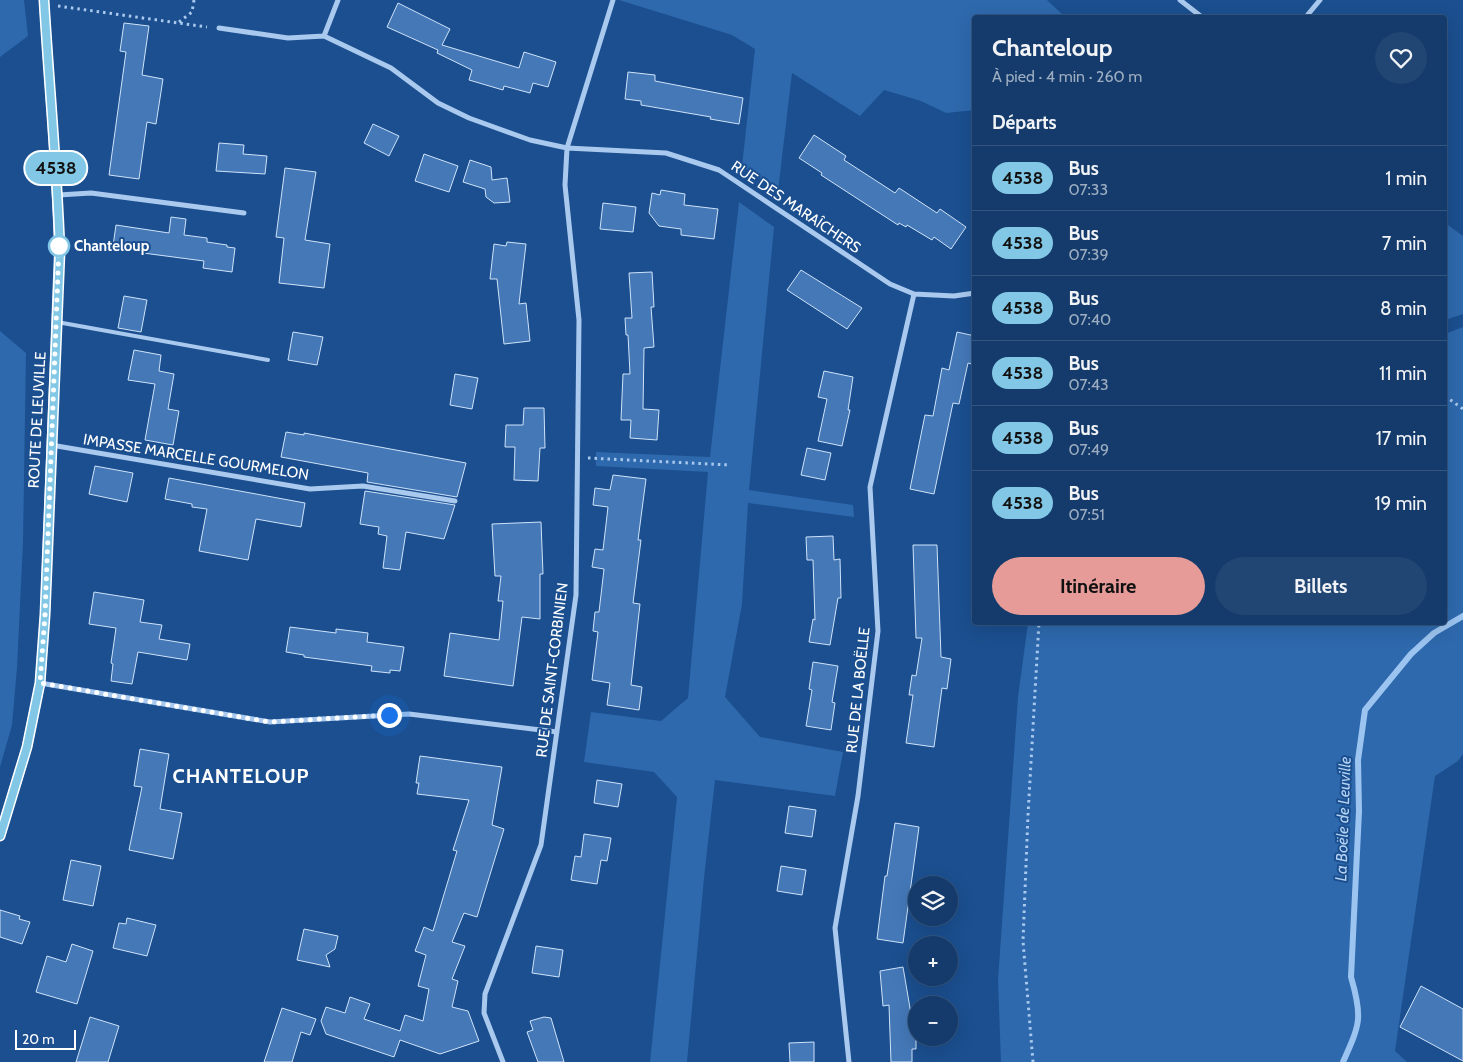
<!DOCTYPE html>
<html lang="fr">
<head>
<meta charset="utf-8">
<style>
  :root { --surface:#143b6b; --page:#214673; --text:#f1f3f6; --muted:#9dadc1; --line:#33557e; --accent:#e69b98 }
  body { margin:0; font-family:Cabin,sans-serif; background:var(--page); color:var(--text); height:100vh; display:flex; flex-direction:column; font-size:19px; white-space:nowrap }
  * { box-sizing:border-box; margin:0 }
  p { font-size:16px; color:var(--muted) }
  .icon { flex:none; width:28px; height:28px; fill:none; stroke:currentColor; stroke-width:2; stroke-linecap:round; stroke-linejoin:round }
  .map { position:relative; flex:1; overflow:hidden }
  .side { position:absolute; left:972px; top:15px; width:475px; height:610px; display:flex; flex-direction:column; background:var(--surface); border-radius:5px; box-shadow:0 5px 20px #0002,0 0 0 1px var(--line) }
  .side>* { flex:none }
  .badge { padding:0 10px; border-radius:16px; font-size:18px; line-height:32px }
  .buttons { position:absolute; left:908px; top:876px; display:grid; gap:10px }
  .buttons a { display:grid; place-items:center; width:50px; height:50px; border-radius:50%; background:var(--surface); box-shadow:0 5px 20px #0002,0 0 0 1px var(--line); font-size:25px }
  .scale { position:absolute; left:15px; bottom:12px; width:61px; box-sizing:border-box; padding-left:5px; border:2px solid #fff; border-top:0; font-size:14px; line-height:18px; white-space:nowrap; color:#fff; -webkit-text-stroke:4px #1b4f8f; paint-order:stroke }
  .you { position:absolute; width:25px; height:25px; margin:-12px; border:4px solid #fff; border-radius:50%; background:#1a73e8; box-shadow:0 0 0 8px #1a73e833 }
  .map>.badge { position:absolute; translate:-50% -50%; box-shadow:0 0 0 2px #fff }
  h2 { padding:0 20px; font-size:19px; line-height:45px }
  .round { display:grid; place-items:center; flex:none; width:52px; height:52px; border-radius:26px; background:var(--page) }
  .overview { display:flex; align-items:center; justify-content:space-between; height:85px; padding:0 20px }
  h1 { font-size:24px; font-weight:800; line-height:38px }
  .action { display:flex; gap:10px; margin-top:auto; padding:10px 20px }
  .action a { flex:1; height:58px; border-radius:30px; background:var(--accent); color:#111; font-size:20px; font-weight:800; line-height:58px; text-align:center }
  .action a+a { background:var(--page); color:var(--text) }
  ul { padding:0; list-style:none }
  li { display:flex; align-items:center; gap:15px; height:65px; padding:0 20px; border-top:1px solid var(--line) }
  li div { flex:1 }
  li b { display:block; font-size:19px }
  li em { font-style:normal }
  li .badge { min-width:55px; font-weight:700; text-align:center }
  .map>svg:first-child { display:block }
  .green { fill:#2e69ad }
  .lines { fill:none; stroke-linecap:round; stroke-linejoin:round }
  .stream { stroke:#9cc4f0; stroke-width:6 }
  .building { fill:#4478b7; stroke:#cfe3fa }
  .path { stroke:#a9c9ee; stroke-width:3; stroke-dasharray:2.5 4; stroke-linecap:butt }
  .lane { stroke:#a9c9ee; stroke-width:4 }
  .street { stroke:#a9c9ee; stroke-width:5 }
  .secondary { stroke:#d6e6fa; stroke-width:10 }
  .line-casing { stroke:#fff; stroke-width:11 }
  .line { stroke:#82c8e6; stroke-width:8 }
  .walk { stroke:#fff; stroke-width:5; stroke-dasharray:0 9 }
  .stop-dot { fill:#fff; stroke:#82c8e6; stroke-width:2.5 }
  .labels { text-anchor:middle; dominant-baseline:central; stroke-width:4; stroke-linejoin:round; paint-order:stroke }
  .street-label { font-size:15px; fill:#fff; stroke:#1b4f8f }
  .stop-label { font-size:15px; font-weight:bold; fill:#fff; stroke:#1b4f8f; text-anchor:start }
  .water-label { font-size:16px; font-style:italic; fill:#b5d3f5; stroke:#1b4f8f }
  .district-label { font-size:20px; font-weight:bold; letter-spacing:1px; fill:#fff; stroke:#1b4f8f }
</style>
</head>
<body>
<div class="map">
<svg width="1463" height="1062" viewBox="0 0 1463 1062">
  <rect width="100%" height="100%" fill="#1b4f8f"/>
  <path class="green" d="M0,0H24L28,36L0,57Z
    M619,0H1047L1065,17L975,18V110L946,113L921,101L884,90L860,116L792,73L778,191L742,166L755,49L732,35Z
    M739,202L774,227L749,490L853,505L854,517L748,503L742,604L725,697L760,737L843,752L835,796L715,780L704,878L687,1062H650L677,797L654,772L584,762L591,712L661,721L688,698L708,472L596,466V452L710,457Z
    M1445,223L1463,236V314L1445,320Z
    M1463,327V754L1458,761L1435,776L1395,1051L1407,1062H1001L998,980L1018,697L1028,623L1445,622V334Z
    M0,331L26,353L23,543L17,668L12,725L0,767Z"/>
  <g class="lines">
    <path class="stream" d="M1343,1062C1360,1024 1363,1018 1351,977L1359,811L1358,760L1365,710L1411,654L1434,633L1463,616"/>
  </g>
  <path class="building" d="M398,3L450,29L442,45L519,68L524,52L556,62L548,87L533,83L530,93L504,86L503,90L469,80L472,70L437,53L438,50L387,27Z
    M124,23L149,26L142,75L163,79L156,124L147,122L139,179L109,175L126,52L120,51Z
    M628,72L655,75V81L743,98L739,124L710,119L711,117L641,105V101L625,99Z
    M373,124L399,136L389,156L364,143Z
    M814,135L846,156L844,160L895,193L899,188L937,213L940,209L966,227L951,249L934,237L932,240L907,225L906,227L899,223L898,225L821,175L822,173L799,158Z
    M219,143L244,145L243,154L267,156L265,174L216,171Z
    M424,154L458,166L449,192L415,181Z
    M470,160L491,167L492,180L507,178L510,202L494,203L486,197L485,189L463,182Z
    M285,168L316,172L305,240L330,244L324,288L279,283L284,238L276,237Z
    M661,190L685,194L684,205L718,209L714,239L681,235V229L659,226L649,213L652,193L660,195Z
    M603,203L636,207L633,232L600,229Z
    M171,217L186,219L184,235L207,238V242L227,245V247L235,248L232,272L203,268L204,261L143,253V250L113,246L116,225L169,233Z
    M507,242L526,244L519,304L526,303L530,341L504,344L497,279H490L494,244L506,246Z
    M801,270L862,308L847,329L787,290Z
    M652,272L654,307H651L654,347L644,348L643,409L659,410L657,440L630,438L631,420H621L623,374H630L628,335H626L625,318H632L629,273Z
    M124,296L147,300L141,332L118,328Z
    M293,332L323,337L317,365L288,360Z
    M957,332L975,336V365L968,363L959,404L953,403L934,494L910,489L925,415L933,416L942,368L949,370Z
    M134,350L161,355L159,371L174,374L168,409L179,411L173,445L145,440L155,384L128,380Z
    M824,371L853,377L848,410H850L842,446L818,441L827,399L818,397Z
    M455,374L478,378L472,409L450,405Z
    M524,408H544L545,448H540L538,481L514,480L515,447H505L506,425H523Z
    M286,432L304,435V433L466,463L457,497L367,482L368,473L281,457Z
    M807,448L831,453L825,480L801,475Z
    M95,466L133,473L127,502L89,494Z
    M613,475L646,479L638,540H641L633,603L640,604L631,685L642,687L639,710L607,705L610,683L592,680L598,632L593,631L595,612H599L604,569L592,567L595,549L603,550L608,507L593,505L595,488L610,490Z
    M169,478L305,503L301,527L256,519L248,560L199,551L207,509L192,507V504L165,499Z
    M365,491L455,505L444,539L406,532L400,570L383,568L387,536L378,534L379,527L360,524Z
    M541,522L543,574H540V619L522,617L513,686L444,676L450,633L499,640L503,601H498L501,576H495L492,524Z
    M833,536L834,560L840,559L841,598H838L830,645L809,642L813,619L815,620L813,560H807L806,537Z
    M913,545H937L941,657L951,659L947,689L942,688L934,747L906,743L913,695H909L912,675L916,676L922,638H916Z
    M94,592L144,600L140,622L162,625L159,639L190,644L187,660L138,652L132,684L111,681L113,664L111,663L116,628L89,624Z
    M290,627L336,633V629L368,633L367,642L404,647L400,671L390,670V673L371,671L372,666L304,657V655L286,652Z
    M813,662L838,666L832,702L835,703L831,730L806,726L812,690L809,689Z
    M140,749L169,754L160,809L182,813L173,859L129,850L142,787L134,786Z
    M420,756L502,767L492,825L504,829L477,917L464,913L452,942L465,946L452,979L458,981L452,1007L468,1011L479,1041L440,1054L400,1040L394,1057L326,1034L321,1021L326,1007L345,1013L350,997L370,1004L364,1019L400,1031L405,1015L423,1021L429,989L418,986L426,955L415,951L424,927L433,931L457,851L453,850L469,800L417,794L419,783H416Z
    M597,780L622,784L618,807L594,803Z
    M789,806L816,810L812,837L785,833Z
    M895,823L919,827L903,943L877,939L885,876H887Z
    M584,834L611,838L607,861L601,860L597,884L571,880L575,856L581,857Z
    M71,860L101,866L93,906L63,900Z
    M781,866L806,870L802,895L777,891Z
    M0,910L20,916L19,919L30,922L22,944L0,937Z
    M127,918L156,925L147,956L113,948L119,923L126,924Z
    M304,929L338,936L335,949L326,955L330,967L297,960Z
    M72,944L93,951L77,1004L36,992L47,956L66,962Z
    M536,946L563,950L559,977L532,973Z
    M903,967L911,1014H916V1049H912V1062H891L889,1005L883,1006L880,971Z
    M1421,986L1463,1009V1061L1400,1027Z
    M282,1008L316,1019L310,1035L301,1032L292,1062H264Z
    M90,1017L119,1026L108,1062H76Z
    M544,1017L551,1018L564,1062H538L527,1032L533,1030L530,1021Z
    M814,1042V1062H790L789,1043Z"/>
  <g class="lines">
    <path class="path" d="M58,6L207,27
      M179,22L192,12L194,0
      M1445,396L1463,409
      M588,458L730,465
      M1033,1062L1023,941L1028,815L1039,622"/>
    <path class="lane" d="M57,322L268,360"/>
    <path class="street" d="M338,0L324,36L391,68L438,103L469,118L530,140L567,148L666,153L719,170L890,284L914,294L954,296L975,293
      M1180,0L1203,18
      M1305,18L1320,0
      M219,28L288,38L324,36
      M59,195L91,193L244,213
      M51,445L310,489L363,486L455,501
      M40,683L270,722L409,714L557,732
      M503,1062L484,1013L485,994L541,845L576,595L579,320L565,185L567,148L613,0
      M849,1062L835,928L858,796L878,631L870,487L914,294"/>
    <path class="secondary" d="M0,836L27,747L40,683L45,615L59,251C57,167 49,84 44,0"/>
  </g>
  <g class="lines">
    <g class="line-casing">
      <path id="line" d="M0,836L27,747L40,683L45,615L60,251C57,167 49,84 44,0"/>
    </g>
    <use href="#line" class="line"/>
    <path class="walk" d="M59,246L45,615L40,683L270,722L389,715"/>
  </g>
  <circle class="stop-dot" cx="59" cy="246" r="10"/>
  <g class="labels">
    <g class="street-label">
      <text transform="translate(796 207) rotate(34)">RUE DES MARAÎCHERS</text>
      <text transform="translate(37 420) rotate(-87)">ROUTE DE LEUVILLE</text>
      <text transform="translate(196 457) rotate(9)">IMPASSE MARCELLE GOURMELON</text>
      <text transform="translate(552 670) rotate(-83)">RUE DE SAINT-CORBINIEN</text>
      <text transform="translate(858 690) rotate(-84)">RUE DE LA BOËLLE</text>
    </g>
    <g class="stop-label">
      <text x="74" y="246">Chanteloup</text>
    </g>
    <g class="water-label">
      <text transform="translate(1343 819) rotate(-88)">La Boële de Leuville</text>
    </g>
    <g class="district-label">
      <text x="241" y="776">CHANTELOUP</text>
    </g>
  </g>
</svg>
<div class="buttons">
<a><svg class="icon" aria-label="layers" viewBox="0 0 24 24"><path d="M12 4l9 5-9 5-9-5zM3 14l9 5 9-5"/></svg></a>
<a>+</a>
<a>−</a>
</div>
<div class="scale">20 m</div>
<div class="you" style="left:389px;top:715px"></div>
<b class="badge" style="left:56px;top:168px;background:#82c8e6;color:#111">4538</b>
<section class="side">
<div class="overview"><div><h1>Chanteloup</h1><p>À pied · 4 min · 260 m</p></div><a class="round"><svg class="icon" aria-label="heart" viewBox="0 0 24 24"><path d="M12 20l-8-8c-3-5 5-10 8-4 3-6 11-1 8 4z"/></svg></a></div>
<h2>Départs</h2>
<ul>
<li><span class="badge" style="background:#82c8e6;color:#111">4538</span><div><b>Bus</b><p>07:33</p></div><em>1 min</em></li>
<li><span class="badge" style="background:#82c8e6;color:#111">4538</span><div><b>Bus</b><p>07:39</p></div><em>7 min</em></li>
<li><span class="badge" style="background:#82c8e6;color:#111">4538</span><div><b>Bus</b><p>07:40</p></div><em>8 min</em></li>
<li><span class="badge" style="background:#82c8e6;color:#111">4538</span><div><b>Bus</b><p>07:43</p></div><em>11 min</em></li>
<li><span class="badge" style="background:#82c8e6;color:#111">4538</span><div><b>Bus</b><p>07:49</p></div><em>17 min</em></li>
<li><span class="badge" style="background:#82c8e6;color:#111">4538</span><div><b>Bus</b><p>07:51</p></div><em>19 min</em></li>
</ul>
<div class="action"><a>Itinéraire</a><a>Billets</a></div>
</section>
</div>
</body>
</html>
